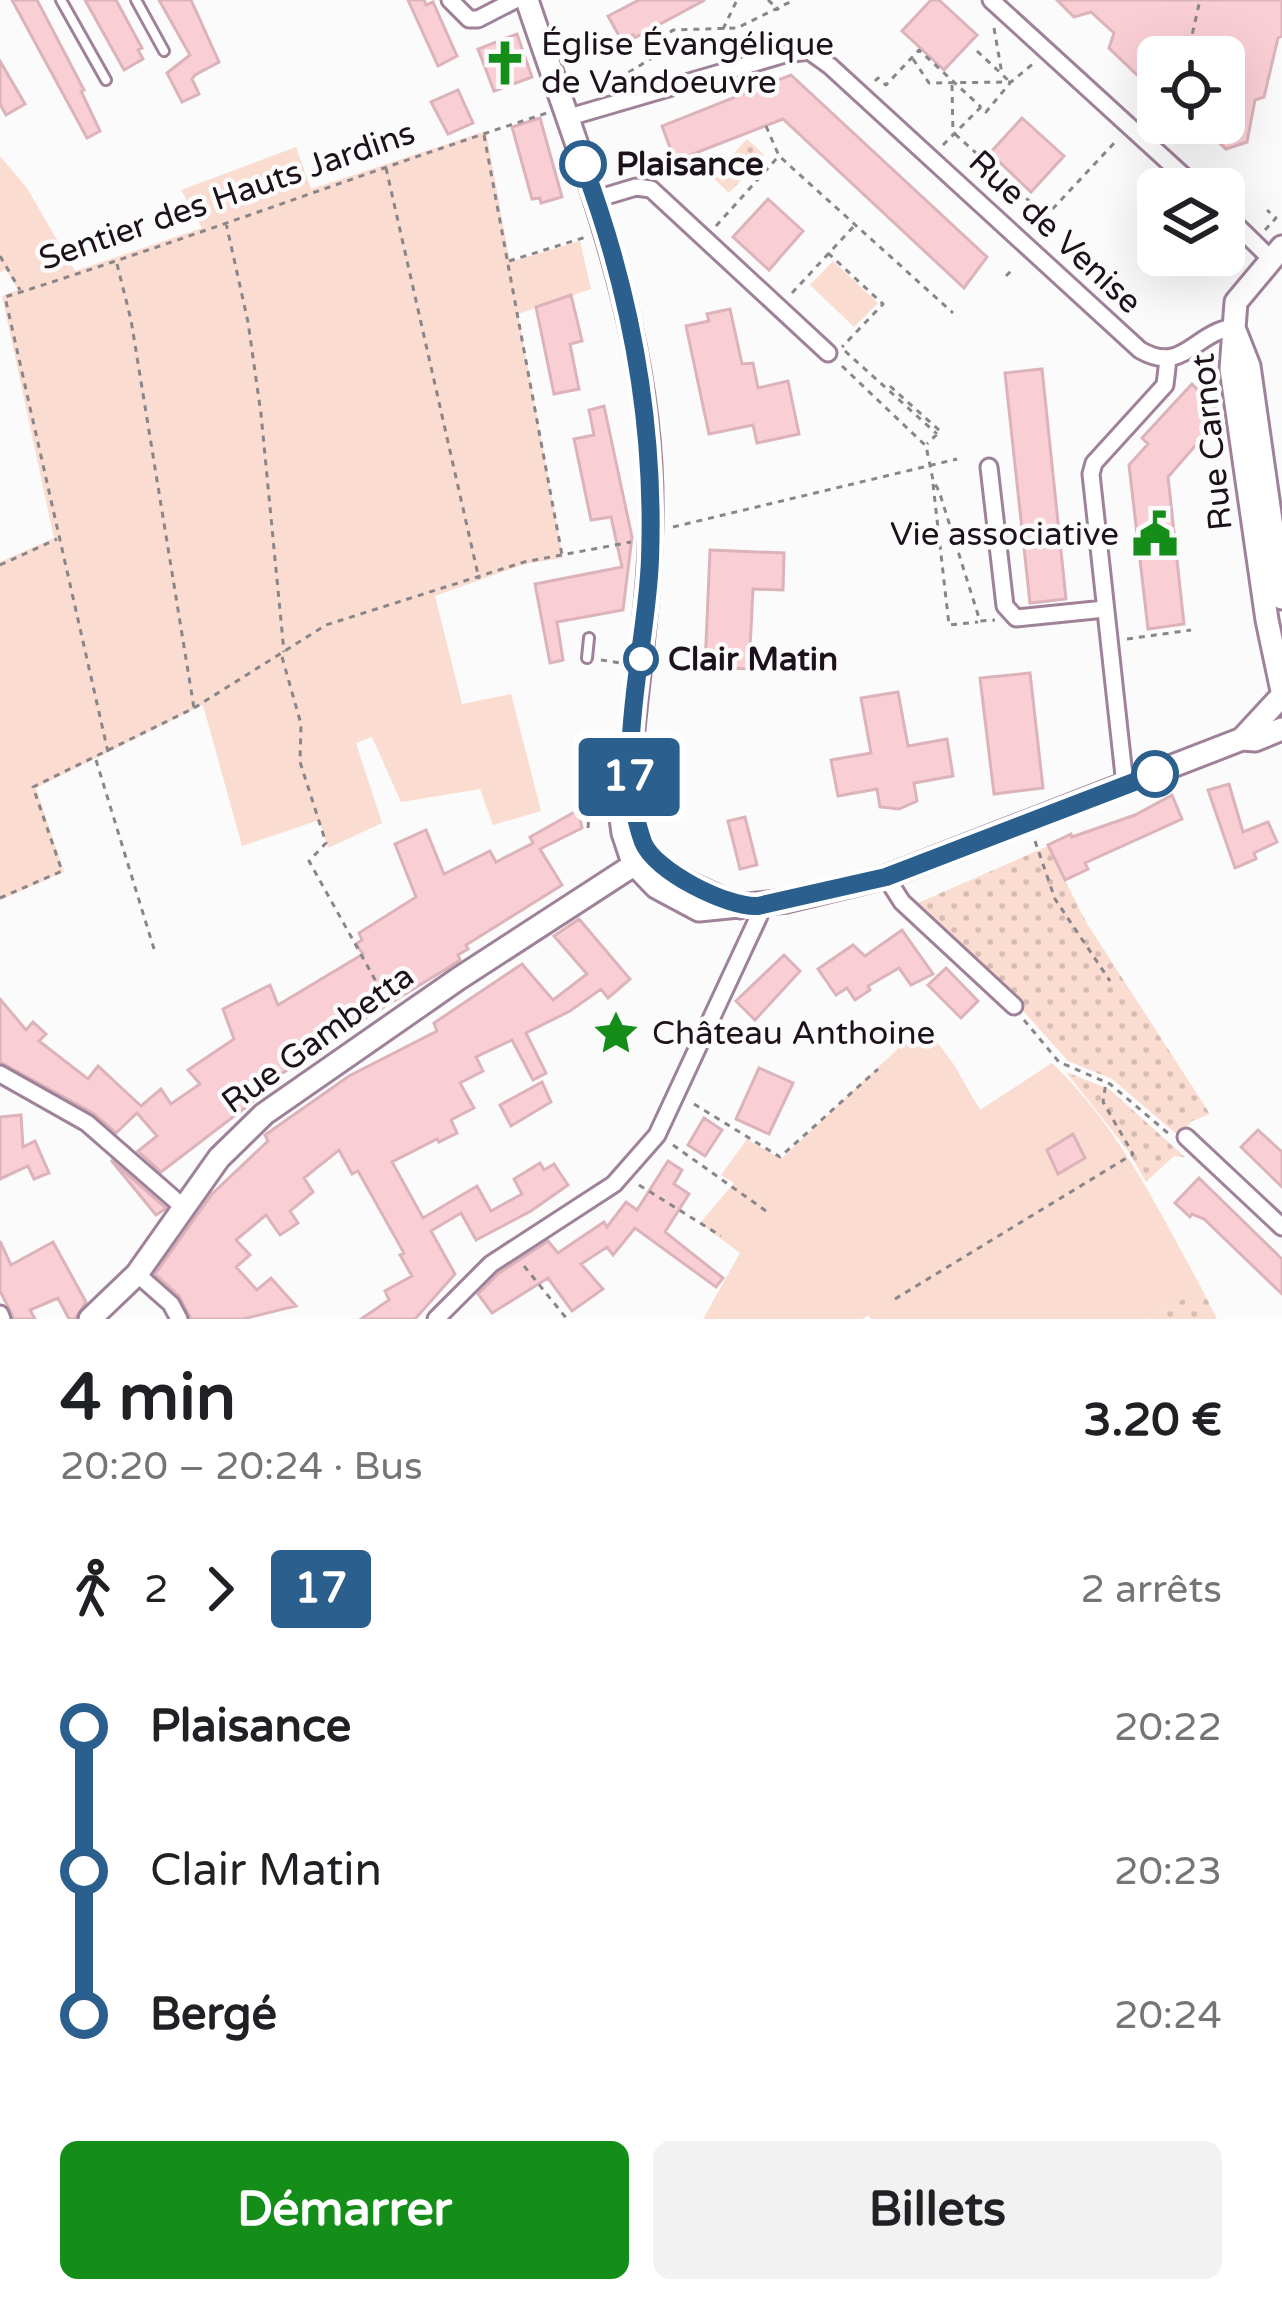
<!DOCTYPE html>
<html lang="fr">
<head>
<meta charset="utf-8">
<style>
  :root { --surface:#fff; --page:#f2f2f2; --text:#202124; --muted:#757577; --accent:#148e19 }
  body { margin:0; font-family:"Varela Round",sans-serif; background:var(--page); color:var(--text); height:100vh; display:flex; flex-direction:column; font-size:45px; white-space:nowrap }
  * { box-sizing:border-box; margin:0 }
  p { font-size:39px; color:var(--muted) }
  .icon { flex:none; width:66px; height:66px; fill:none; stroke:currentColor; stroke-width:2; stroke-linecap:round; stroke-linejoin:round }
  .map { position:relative; height:1319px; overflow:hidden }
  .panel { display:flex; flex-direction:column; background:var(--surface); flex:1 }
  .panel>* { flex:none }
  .badge { padding:0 24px; border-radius:9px; font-size:42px; line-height:78px }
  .controls { position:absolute; left:1137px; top:36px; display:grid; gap:24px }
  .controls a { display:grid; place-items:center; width:108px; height:108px; border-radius:18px; background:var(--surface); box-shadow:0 12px 48px #0002; font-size:60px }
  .map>.badge { position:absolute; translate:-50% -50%; box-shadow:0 0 0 6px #fff }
  .legs { display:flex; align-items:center; gap:18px; height:132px; padding:0 60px; font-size:39px }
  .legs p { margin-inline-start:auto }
  .headline { display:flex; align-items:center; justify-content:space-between; height:204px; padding:0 60px }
  h1 { font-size:66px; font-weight:700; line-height:90px }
  .action { display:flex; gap:24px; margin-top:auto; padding:24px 60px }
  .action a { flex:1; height:138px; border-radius:18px; background:var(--accent); color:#fff; font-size:48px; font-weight:700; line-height:138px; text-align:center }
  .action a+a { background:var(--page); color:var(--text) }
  ul { padding:0 60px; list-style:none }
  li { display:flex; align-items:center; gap:42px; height:144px; font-size:45px }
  li i { display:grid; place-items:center; width:18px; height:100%; margin:0 15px; background:currentColor }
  li i::after { content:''; width:30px; height:30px; margin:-15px; border:9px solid; border-radius:50%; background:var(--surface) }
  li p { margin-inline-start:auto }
  li:first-child i { background:linear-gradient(#0000 50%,currentColor 0) }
  li:last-child i { background:linear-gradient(currentColor 50%,#0000 0) }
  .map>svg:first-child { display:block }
  .grass { fill:url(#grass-dots) }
  .garden { fill:#fadcd1 }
  .building { fill:#f9cfd5; stroke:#dcb3ba; stroke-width:3 }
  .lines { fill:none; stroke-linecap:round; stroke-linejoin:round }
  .lane-casing { stroke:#9f8299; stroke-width:14 }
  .street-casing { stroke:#9f8299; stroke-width:21 }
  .secondary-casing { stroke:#9f8299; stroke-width:27 }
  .path { stroke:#8a8589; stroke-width:3; stroke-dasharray:6 6; stroke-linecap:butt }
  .lane { stroke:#fff; stroke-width:8 }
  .street { stroke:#fff; stroke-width:15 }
  .secondary { stroke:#fff; stroke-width:21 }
  .line-1-casing { stroke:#fff; stroke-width:27 }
  .line-1 { stroke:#2b5f8d; stroke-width:18 }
  .stop-1-dot { fill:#fff; stroke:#2b5f8d; stroke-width:6 }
  .labels { text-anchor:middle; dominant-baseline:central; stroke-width:9; stroke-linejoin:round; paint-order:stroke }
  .poi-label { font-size:33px; fill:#1d121b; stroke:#fbfbfb; text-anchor:start }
  .stop-label { font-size:33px; font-weight:bold; fill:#1d121b; stroke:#fbfbfb; text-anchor:start }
  .street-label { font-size:33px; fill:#1d121b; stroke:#fbfbfb }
</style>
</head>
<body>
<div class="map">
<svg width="1282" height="1319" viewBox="0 0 1282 1319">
  <defs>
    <pattern id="grass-dots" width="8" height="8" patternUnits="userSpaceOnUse" patternTransform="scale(3)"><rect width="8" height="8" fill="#fadcd1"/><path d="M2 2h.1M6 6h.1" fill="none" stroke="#d6bcb3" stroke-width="1.8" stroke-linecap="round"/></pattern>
  </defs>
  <rect width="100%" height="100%" fill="#fbfbfb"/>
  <path class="grass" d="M747,139L764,155L729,193L712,177Z
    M1048,846L1086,922L1210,1114L1192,1121L1179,1136L1112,1079L1068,1061L1016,1003L911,906Z
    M1066,1072L1109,1089L1185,1157L1174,1156L1146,1182L1129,1152Z
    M1202,1289L1217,1319H1146Z"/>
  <path class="garden" d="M486,131L510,262L580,241L591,289L518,314L563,558L525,564L435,596L462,704L511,694L541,811L493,825L480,789L401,802L372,737L356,743L382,823L328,848L319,820L242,846L203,705L36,788L64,872L0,900V562L54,538L2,296L18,290L6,270L0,272V156L27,188L75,271L202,228L181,190L296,147L311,189Z
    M833,261L878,303L854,327L810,285Z
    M924,1024L954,1065L980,1110L1052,1063C1119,1127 1158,1209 1202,1289L1146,1319H871L868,1315L863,1319H703L740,1253L700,1223L734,1183L721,1175L747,1139L781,1159Z"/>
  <path class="building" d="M12,0H37L84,90L81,91L100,131L87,138Z
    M85,0H116L142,48L138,50L143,59L124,70Z
    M159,0H191L219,62L195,75L192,79L199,94L182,102L167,73L190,55Z
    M408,0H424L426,5L433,2L457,56L438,66Z
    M639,0H705L634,38L633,35L622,41L608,16Z
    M931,0H939L977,35L944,70L902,31Z
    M1057,0H1282V36L1278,38L1264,97L1255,100L1247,142L1226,149L1198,123H1224V57H1158V95L1109,48L1114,33L1104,24L1091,12L1074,17Z
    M517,34L532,77L494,91L478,49Z
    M0,61L25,104L6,115L0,104Z
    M791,75L987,257L964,288L783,119L675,161L662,126Z
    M458,90L473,123L448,134L431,102Z
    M540,118L562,197L541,203L540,198L532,199L512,127Z
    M1022,118L1064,156L1031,192L990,153Z
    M768,199L803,231L769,270L733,237Z
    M571,295L582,341L570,344L579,389L554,394L536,307Z
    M730,309L742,364L753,363L758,388L788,381L799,434L757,443L753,425L709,434L686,326L709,321L707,314Z
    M1042,369L1066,599L1030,603L1005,373Z
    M1192,384L1222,415L1168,477L1184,624L1148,629L1129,465L1148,444L1142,438Z
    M604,406L632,537L623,610L557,622L563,660L550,663L535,584L622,567L611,517L591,520L574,439L594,435L589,410Z
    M710,550L784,553L783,590L753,589L749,669L705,667Z
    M1030,673L1043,788L994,794L980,678Z
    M898,692L908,746L947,739L953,776L914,783L917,801L899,809L880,807L877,789L838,796L831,760L871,753L861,698Z
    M1229,784L1243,832L1268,822L1277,842L1254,853L1256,859L1235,868L1208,790Z
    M1172,795L1182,819L1085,863L1088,869L1065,880L1048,845L1071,834L1072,837L1135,815Z
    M578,810L582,828L540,849L562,885L466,945L468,949L458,955L460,960L446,969L341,1033L339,1029L301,1051L306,1059L259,1087L263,1094L161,1172L138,1151L157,1136L137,1113L116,1133L93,1113L0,1062V999L26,1030L33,1022L46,1034L39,1041L88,1079L98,1066L141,1106L161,1089L171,1104L200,1084L188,1070L234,1039L223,1009L270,985L278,1005L363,954L356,944L362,940L359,933L416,897L395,844L426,830L444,874L490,851L496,862L533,843L530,837Z
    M745,817L757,865L740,869L728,821Z
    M579,919L630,979L608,998L601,989L570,1011L526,1033L546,1073L533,1080L512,1040L476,1057L483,1071L460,1083L474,1108L451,1120L457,1133L439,1142L437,1139L392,1162L423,1218L477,1186L491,1211L522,1194L514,1179L540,1163L544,1170L554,1164L568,1185L531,1211L476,1240L461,1213L431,1231L455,1274L415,1319H361L389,1300L385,1291L412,1276L400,1255L404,1253L358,1171L352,1174L339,1150L304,1178L313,1192L290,1211L298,1223L280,1235L266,1215L236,1240L250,1255L236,1267L257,1290L271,1278L296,1306L243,1319H191L179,1296L155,1274L212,1194L268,1141L265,1135L349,1076L437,1031L434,1023L522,964L553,1000L587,974L554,936Z
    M902,930L933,974L911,985L899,968L868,986L870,990L855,1000L847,988L836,995L818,969L853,945L865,956Z
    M784,955L800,971L755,1020L736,1001Z
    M946,968L978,1001L961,1018L928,985Z
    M759,1068L793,1083L769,1134L736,1119Z
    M542,1082L551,1102L511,1126L500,1105Z
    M21,1115L23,1147L35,1141L49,1173L34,1179L28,1166L0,1179V1117Z
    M704,1118L722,1130L705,1156L688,1145Z
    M1258,1130L1282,1152V1187L1241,1147Z
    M1073,1134L1085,1158L1058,1174L1047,1150Z
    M111,1160L166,1208L165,1209L156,1215Z
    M668,1161L682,1170L674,1184L689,1194L665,1232L723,1278L716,1287L635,1228L613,1255L607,1247L581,1264L603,1289L572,1311L548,1278L492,1313L478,1294L499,1273L548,1241L558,1253L604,1222L607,1227L626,1202L637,1210Z
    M1199,1178L1282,1259V1294L1204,1219L1192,1214L1190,1217L1175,1203Z
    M0,1241L11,1265L53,1242L86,1302L75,1319H69L58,1298L30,1310L35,1319H14L0,1291Z"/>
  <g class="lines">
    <g class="lane-casing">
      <path id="lane" d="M61,0L106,80
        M136,0L164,51
        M587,658L589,638"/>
    </g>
    <g class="street-casing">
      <path id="street" d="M450,0L469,19H478L515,0
        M991,0L1198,189
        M566,118L785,54L809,51L830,66L1140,350C1183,375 1193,333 1234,327
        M596,199L636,187L651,189L828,353
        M1224,213L1271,259
        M989,467L1005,606L1016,618L1105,609
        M1125,785L1091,474L1094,463L1165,385L1168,359
        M886,877L902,902L1014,1006
        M0,1074L87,1123L182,1206
        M1186,1137L1282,1227
        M137,1274L171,1304L179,1319
        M0,1314L2,1319
        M436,1319L491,1264L614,1184L657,1135L759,916L758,906"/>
    </g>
    <g class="secondary-casing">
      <path id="secondary" d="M527,0C578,153 641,302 650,465C656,569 637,670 629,773L619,804L623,833L633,863L656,887L699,910L787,901L886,877L1242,739L1255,740L1282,729
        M1236,333L1249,366L1282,598
        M1282,691L1267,620L1231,369L1236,302L1282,247
        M1242,739L1279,699
        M630,778C634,802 635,833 648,854C663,876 716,895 740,907
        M90,1319L137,1274L219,1158L264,1114L458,979L649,855"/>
    </g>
    <path class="path" d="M768,0L779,10
      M994,28L1002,74
      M723,29L737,0
      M977,51L1009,81
      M1187,57L1200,0
      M913,59L929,83L1011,82L1034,63
      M875,81L878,78L886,85L919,50L981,107
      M608,85L652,58L661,39L673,30L737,28L794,0
      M952,85L953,135
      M766,126L779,156L953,313
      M955,134L1046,216L1117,140
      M484,135L562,555
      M1169,136L1172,123
      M943,145L981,107L986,112L1010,83
      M386,168L479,579
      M226,223L248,322L261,414L284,652
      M716,226L778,157
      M1265,230L1276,218L1267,210
      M828,253L883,304L842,347
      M0,256L20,290
      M509,261L586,237
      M117,264L131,320L194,708
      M1006,276L1012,270
      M792,293L855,225
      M845,351L937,434
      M842,366L926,446L933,480L939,491L980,621L995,620
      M890,386L940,431L927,444
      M933,484L949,625L978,622
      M673,527L957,459
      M0,565L57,539
      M1127,639L1191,630
      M282,657L301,724L300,762L326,843L309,861L388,1003
      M601,660L621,663
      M108,752L5,297C187,240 365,172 547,113
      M96,760L154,949
      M588,828L593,764
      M1035,841L1055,899L1110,981
      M0,898L62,871L33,787L194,708L326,625L524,562L631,542
      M1024,1020L1059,1062L1110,1084L1169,1134
      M694,1104L780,1157L878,1069
      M673,1145L766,1211
      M639,1185L721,1236
      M524,1266L567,1319
      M895,1299L1133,1154L1103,1102L1106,1082"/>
    <use href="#lane" class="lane"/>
    <use href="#street" class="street"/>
    <use href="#secondary" class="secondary"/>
  </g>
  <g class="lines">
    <g class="line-1-casing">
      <path id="line-1" d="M583,164C631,292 655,422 650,559C647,649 612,756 643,842C654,871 728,908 758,906L886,877L1155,774"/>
    </g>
    <use href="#line-1" class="line-1"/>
  </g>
  <defs>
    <g id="church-bare" transform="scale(3.6)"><path d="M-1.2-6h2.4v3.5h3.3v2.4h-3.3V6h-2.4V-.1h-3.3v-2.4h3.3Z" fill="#148e19" stroke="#fbfbfb" stroke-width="2.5" paint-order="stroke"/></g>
    <g id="civic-bare" transform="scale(3.6)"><path d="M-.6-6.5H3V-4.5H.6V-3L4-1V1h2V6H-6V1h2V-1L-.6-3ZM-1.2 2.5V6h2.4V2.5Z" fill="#148e19" stroke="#fbfbfb" stroke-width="2.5" paint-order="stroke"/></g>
    <g id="sight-bare" transform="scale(3.6)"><path d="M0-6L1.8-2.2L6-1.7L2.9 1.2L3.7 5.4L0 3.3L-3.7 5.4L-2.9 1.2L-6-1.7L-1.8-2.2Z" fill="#148e19" stroke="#fbfbfb" stroke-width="2.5" paint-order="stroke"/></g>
  </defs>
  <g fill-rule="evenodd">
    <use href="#church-bare" x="505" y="63"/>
    <use href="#civic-bare" x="1155" y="534"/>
    <use href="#sight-bare" x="616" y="1033"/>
  </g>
  <g class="stop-1-dot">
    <circle cx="583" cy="164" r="21"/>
    <circle cx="641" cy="659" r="15"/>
    <circle cx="1155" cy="774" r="21"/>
  </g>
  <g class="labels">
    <g class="poi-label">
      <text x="541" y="44">Église Évangélique<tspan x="541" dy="38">de Vandoeuvre</tspan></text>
      <text x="1119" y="534" text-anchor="end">Vie associative</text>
      <text x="652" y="1033">Château Anthoine</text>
    </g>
    <g class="stop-label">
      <text x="616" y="164">Plaisance</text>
      <text x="668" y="659">Clair Matin</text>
    </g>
    <g class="street-label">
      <text transform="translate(227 196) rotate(-19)">Sentier des Hauts Jardins</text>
      <text transform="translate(1055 232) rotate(43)">Rue de Venise</text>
      <text transform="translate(1212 442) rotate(-96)">Rue Carnot</text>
      <text transform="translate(318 1039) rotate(-36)">Rue Gambetta</text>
    </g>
  </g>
</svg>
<div class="controls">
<a><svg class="icon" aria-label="locate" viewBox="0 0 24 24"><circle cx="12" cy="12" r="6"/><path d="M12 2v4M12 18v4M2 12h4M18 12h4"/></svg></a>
<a><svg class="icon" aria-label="layers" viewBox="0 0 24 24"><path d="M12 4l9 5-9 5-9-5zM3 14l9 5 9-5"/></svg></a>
</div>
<b class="badge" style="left:629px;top:777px;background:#2b5f8d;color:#fff">17</b>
</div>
<section class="panel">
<div class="headline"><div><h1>4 min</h1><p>20:20 – 20:24 · Bus</p></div><b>3.20 €</b></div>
<div class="legs"><svg class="icon" aria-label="walk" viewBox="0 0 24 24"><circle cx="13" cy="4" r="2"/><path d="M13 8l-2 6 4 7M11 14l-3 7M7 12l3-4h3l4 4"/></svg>2<svg class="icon" aria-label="forward" viewBox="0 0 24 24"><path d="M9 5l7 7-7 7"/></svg><b class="badge" style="background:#2b5f8d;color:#fff">17</b><p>2 arrêts</p></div>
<ul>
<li><i style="color:#2b5f8d"></i><b>Plaisance</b><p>20:22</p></li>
<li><i style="color:#2b5f8d"></i><span>Clair Matin</span><p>20:23</p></li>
<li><i style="color:#2b5f8d"></i><b>Bergé</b><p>20:24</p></li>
</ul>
<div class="action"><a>Démarrer</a><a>Billets</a></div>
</section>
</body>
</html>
